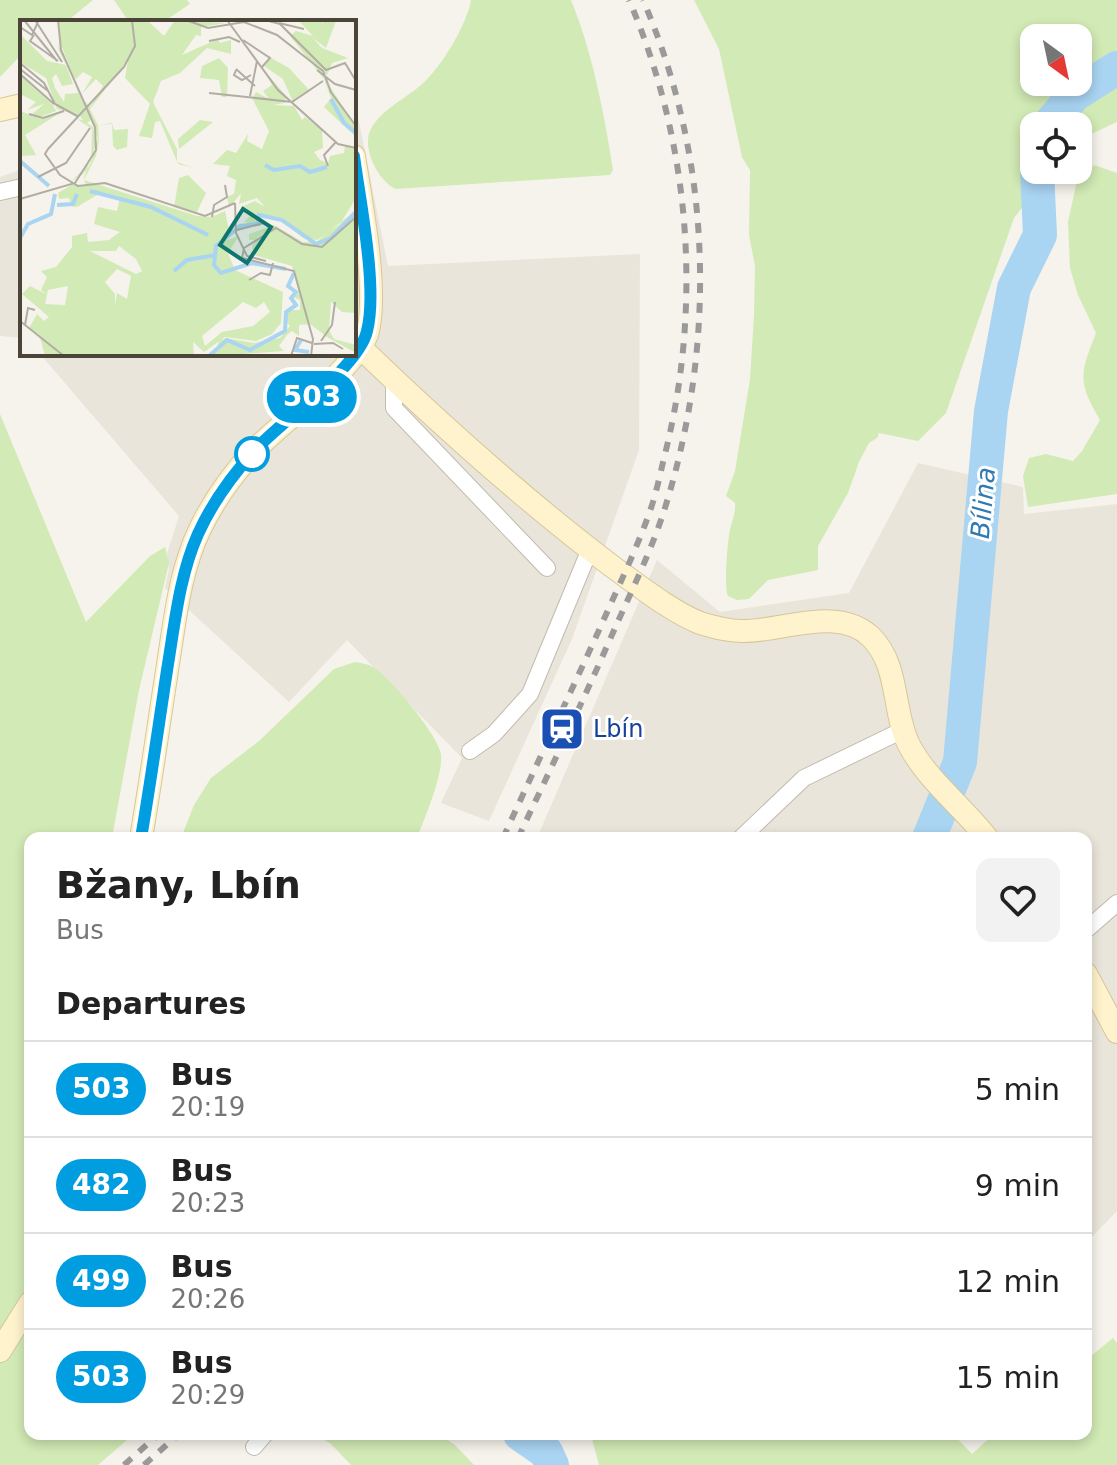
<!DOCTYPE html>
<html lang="en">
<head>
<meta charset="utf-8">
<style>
  :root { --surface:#fff; --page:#f2f2f2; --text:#222; --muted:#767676; --line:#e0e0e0 }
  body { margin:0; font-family:"DejaVu Sans",sans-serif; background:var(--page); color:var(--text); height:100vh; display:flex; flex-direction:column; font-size:30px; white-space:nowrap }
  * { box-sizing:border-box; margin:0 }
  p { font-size:26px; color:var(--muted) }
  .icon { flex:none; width:44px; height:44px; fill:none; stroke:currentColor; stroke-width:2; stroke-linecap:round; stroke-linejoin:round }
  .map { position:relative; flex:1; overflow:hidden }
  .side { position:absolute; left:24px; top:832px; width:1068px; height:608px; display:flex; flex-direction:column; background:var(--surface); border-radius:16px; box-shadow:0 4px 12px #0003 }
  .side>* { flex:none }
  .badge { padding:0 16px; border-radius:26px; font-size:28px; line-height:52px }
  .needle { width:52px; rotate:147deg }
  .controls { position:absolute; left:1020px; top:24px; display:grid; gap:16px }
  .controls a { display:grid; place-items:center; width:72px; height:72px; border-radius:16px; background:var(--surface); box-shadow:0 4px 12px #0003; font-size:40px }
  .map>.badge { position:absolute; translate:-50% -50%; box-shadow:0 0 0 4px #fff }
  h2 { padding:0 32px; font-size:30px; line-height:72px }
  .round { display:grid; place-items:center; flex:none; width:84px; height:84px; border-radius:16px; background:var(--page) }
  .overview { display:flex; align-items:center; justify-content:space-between; height:136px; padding:0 32px }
  h1 { font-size:38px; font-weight:700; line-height:60px }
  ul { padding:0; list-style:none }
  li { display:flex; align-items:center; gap:24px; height:96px; padding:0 32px; border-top:2px solid var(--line) }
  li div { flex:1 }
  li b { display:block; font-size:30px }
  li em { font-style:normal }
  li .badge { min-width:88px; font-weight:700; text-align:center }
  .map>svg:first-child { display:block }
  .residential { fill:#eae5da }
  .green { fill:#d2eab5; fill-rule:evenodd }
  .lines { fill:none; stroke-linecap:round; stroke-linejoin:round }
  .river { stroke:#a9d4f2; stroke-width:34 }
  .street-casing { stroke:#c2bbae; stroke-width:18 }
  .secondary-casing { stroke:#d6c79b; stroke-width:24 }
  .street { stroke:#fff; stroke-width:16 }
  .secondary { stroke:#fff3cd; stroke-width:22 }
  .rail { stroke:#9a9a9a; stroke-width:6; stroke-dasharray:10 10; stroke-linecap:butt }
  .line-casing { stroke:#fff; stroke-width:18 }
  .line { stroke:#009ee0; stroke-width:12 }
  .stop-dot { fill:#fff; stroke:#009ee0; stroke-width:4 }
  .labels { text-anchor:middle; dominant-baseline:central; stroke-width:6; stroke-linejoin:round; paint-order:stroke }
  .transit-label { font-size:24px; fill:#164399; stroke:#fff; text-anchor:start }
  .water-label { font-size:26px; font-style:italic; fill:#2e7ab2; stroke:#fff }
  .inset-river { fill:none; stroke:#a9d4f2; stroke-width:4 }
  .inset-road { fill:none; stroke:#b2ada4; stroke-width:2 }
  .view { fill:#0f766e; fill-opacity:0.15; stroke:#0f766e; stroke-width:4 }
  .inset-edge { fill:none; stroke:#4b4439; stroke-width:4 }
</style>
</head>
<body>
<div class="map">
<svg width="1117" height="1465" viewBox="0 0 1117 1465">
  <rect width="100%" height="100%" fill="#f6f3ec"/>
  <path class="residential" d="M354,97L388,266L640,254L639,450L572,639L489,821L441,803L462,758L347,640L289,702L165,588L169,569L167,554L179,516L40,354H354Z
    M22,169V338L0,336V177Z
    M918,463L1023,487L1024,514L1117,504V1211L1086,1243V838H537L657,560L720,612L849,593Z"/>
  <path class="green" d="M0,0H93L66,22H22V54L0,77Z
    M114,0H187L190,4L163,22H129Z
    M471,0H571C593,54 604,113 613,170L610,175L396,189C379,182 362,149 370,131C379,111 405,99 421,85C440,69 467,25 471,0Z
    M694,0H1117V122L1078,140V126H1034V170H1051L1014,218L946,413L918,441L879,433L877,438L869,443L859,462L848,493L818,546V570L768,580L749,599L737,600L728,596C724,588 727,547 729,536C730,524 736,516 735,503L726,496L735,471L750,379L754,315L755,266L749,235L750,170L742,157L719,49ZM1034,38H1078V82H1034Z
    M1094,165L1117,173V494L1028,507L1023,476L1029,458L1046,454L1073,461L1082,451L1100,420C1077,381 1080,374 1096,333L1078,295L1070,268L1068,222L1076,185Z
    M0,414L86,622L150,556L165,547L169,563L139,690L112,838H30V1434H134L98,1465H0Z
    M355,662C360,663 368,664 373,667C389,676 439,736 441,754C443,776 425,817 417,838H181L194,805L211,778L259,741L334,669Z
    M1113,1338L1117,1343V1465H599L592,1439L586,1434H953L972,1454L994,1434H1086V1360Z
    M315,1434H439L455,1445L474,1465H351L331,1444Z"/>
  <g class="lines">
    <path class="river" d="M1048,126L1074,95L1117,68
      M929,838L960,762L991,411L1014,288L1040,235L1037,170
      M520,1434L546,1452L552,1465"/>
    <g class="street-casing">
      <path id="street" d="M0,192L22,187
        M394,380V408L547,568
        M470,751L494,734L530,694L590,549
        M741,838L804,778L903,730
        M1086,930L1117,903
        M254,1447L265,1434"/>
    </g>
    <g class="secondary-casing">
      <path id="secondary" d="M0,110L22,105
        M361,348C441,425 524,500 613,567C638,585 672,612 700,623C714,627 727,631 742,631C781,632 838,605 871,637C900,666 892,711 909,745C927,780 963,807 987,838
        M141,838C151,780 159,722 168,664C175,619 180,570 200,529C214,500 234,472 256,449C283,421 359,366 368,331C378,288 361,202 354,156
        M1086,974L1117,1032
        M0,1351L30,1303"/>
    </g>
    <use href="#street" class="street"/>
    <use href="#secondary" class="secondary"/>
    <path class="rail" d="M503,838C535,768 568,698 600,628C617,589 636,551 650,511C656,494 660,475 664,458C703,306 691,144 629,0
      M518,838C551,768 584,699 615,628C632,590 651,551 664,511C717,344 713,161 643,0
      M124,1465L159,1434
      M144,1465L179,1434"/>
  </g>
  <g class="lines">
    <g class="line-casing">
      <path id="line" d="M141,838C151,780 159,722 168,664C175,621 180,574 198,534C212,503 233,474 256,449C283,420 359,367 367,331C378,288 360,202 354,156"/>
    </g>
    <use href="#line" class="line"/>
  </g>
  <defs>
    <g id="station-square" transform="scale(2.3)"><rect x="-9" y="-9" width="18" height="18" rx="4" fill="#1a4fb4" stroke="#fff"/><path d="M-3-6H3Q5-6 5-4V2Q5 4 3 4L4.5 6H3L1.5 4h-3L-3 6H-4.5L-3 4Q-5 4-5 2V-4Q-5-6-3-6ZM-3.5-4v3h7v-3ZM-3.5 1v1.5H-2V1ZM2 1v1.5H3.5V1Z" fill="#fff"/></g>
  </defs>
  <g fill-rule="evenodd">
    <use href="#station-square" x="562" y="729"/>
  </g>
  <circle class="stop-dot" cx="252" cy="454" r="16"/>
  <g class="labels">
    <g class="transit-label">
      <text x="593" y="729">Lbín</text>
    </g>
    <g class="water-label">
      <text transform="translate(983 503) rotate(-85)">Bílina</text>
    </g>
  </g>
  <g transform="translate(20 20)">
    <rect width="336" height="336" fill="#f6f3ec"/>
    <path d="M39,0H112L114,27L113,0H127L144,16L155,0L206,3L181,7V16L176,15L162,35L198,19L200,23L211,20V34L187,28L160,53L141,61L133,82L157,129V142L174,148L158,144L140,101L135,102L132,118L119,116L130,84L105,58L108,40L70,89L78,105L92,103L94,110L108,109L107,127L97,130L93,126L92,104L78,105L79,120L76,136L64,160L177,196L192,197L205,191L210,214L204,221L219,216L208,233L215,250L263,272L261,303L252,314L236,321L205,317L184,332L173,322L174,336H44L20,315L43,336H25L19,314L9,308L17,294L24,301L29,297L2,274L10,266L26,274L21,270L27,257L21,251L36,247L52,227V216L67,213L68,222L89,220L100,212L74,204L78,187L97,191L100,177L82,172L57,187L51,186L49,178L39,179L38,173L53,164L68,166L65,163L64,157L78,119L64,80L70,87L83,66L76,59L62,74L72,57L63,52L56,59L53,55L40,22ZM99,226L116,239L122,251L116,254L70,231H96ZM97,249L111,256L107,279L97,273L95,286V274L85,262ZM48,266L45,285L25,284L28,270ZM223,282L236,288L244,282L250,292L233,306L202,312L185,326L182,316ZM278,0H302V4L304,0H336L316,1L306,28L293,18L302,28L328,38L312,43L307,55L300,51L336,107V117L304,87L311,78L304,59L270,16L276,11L293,16ZM0,14L27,41L46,45L39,31L38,23L53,64L42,66L36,54L32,58L35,68L44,82L45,74L58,73L55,65L71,100L67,103L73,107L76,122L75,129L72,140L68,148L62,155L52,161L71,141L72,109L57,99L63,100L60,96L37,89L26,58L0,42ZM199,38L208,48L207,77H202L199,60L180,58L182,46ZM251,38L269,48L290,71L273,82L263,59L244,46ZM244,50L266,76L265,83L253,85L274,86L282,100L285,97L302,110L303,128L294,132L300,140L308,143L310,136L324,133L325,126L336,129V178L320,204L297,220L283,218L259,198L239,194L236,204L224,202L230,196L221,187L235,181L245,187L237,178L219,184L221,173L209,188L207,177L220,171L214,174L216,160L207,156L210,146L193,144L207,130L216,133L228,114L227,121L242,129L249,111L232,78L236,72L249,79L243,71L252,65ZM0,55L33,85L36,91L20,97L12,94L24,84L7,90L16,82L0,74ZM0,91L22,99L43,91L5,115L16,135L0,136ZM180,100L193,102L159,129L158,119ZM168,155L186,173L176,194L154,187L159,158ZM336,190V293L322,292L311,282L309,310L314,319L336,325V333L307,317L290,304L279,305V316L272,311L267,315L259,326L264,331L194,336L199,321L206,318L234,323L260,318L270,306L265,300L267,290H280V280L273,277L279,273L272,246L234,235L232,226L244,211L235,220H229V214L254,205L283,222H296Z" fill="#d2eab5" fill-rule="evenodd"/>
    <path class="inset-river" d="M311,79L324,103L336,113M0,141L29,166M245,145L254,150L280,146L290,152L307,147M70,171L131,187L188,215M37,185L53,184L57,174M0,218L8,204L31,194L35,174M266,249L232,243L201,253L194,245L196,226L220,206L238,204L239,195L262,200L296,224L311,218L336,192M154,251L167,240L196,235M281,320L275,330L289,332M189,336L207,320L230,330L265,311L266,292L276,285L271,278L276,272L268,266L274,253"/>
    <path class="inset-road" d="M4,0L37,41M15,0L42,42M166,0L188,8L224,2L257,15L303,51L311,72M207,0L258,70L318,124L336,128M245,0L260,4L306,50L325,43L336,61M259,3L284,9M0,7L12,15L18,2M14,15L10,21L38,41M223,20L250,38L242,47M189,21L209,17L220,22M0,43L24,63L35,84L59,97M0,49L28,71M216,49L235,66M216,50L214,55L222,60L231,55M297,50L315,64L336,70M0,54L34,84M310,71L336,106M189,73L272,82L303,61M230,76L237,41M9,94L23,98L44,91M28,129L25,134L40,155L58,166L85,163L185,196L215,183M28,129L104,47L115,26L112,0M308,146L304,135L316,122M18,157L46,143L70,108M0,179L55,163L76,130L75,107L41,30L38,0M215,183L216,213L227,236L246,241M192,197L194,185L207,177L205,165M217,210L244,203M224,228L222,238L274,251L293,319L291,336M224,228L256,208L282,224L302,227L336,197M229,260L241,253L250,255L253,243M0,301L44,336M5,305L8,288L15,290M301,321L312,305L315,282M294,324L313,323L323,329M271,336L277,318L292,323"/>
    <path class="view" d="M223,189L251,207L227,243L200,225Z"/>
    <rect width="336" height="336" class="inset-edge"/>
  </g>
</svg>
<div class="controls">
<a><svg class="needle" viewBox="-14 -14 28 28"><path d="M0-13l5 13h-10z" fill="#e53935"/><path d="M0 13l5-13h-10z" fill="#767676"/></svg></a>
<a><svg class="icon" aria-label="locate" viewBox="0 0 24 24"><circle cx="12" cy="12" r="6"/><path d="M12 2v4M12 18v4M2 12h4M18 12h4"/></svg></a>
</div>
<b class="badge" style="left:312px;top:397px;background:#009ee0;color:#fff">503</b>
<section class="side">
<div class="overview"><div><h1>Bžany, Lbín</h1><p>Bus</p></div><a class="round"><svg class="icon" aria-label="heart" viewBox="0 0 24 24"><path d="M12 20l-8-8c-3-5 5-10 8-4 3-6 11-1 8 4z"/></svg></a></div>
<h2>Departures</h2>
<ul>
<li><span class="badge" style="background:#009ee0;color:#fff">503</span><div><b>Bus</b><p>20:19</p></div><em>5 min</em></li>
<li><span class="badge" style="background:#009ee0;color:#fff">482</span><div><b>Bus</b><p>20:23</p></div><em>9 min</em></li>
<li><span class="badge" style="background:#009ee0;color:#fff">499</span><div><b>Bus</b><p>20:26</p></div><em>12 min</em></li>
<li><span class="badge" style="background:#009ee0;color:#fff">503</span><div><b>Bus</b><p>20:29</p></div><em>15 min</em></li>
</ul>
</section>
</div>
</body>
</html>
